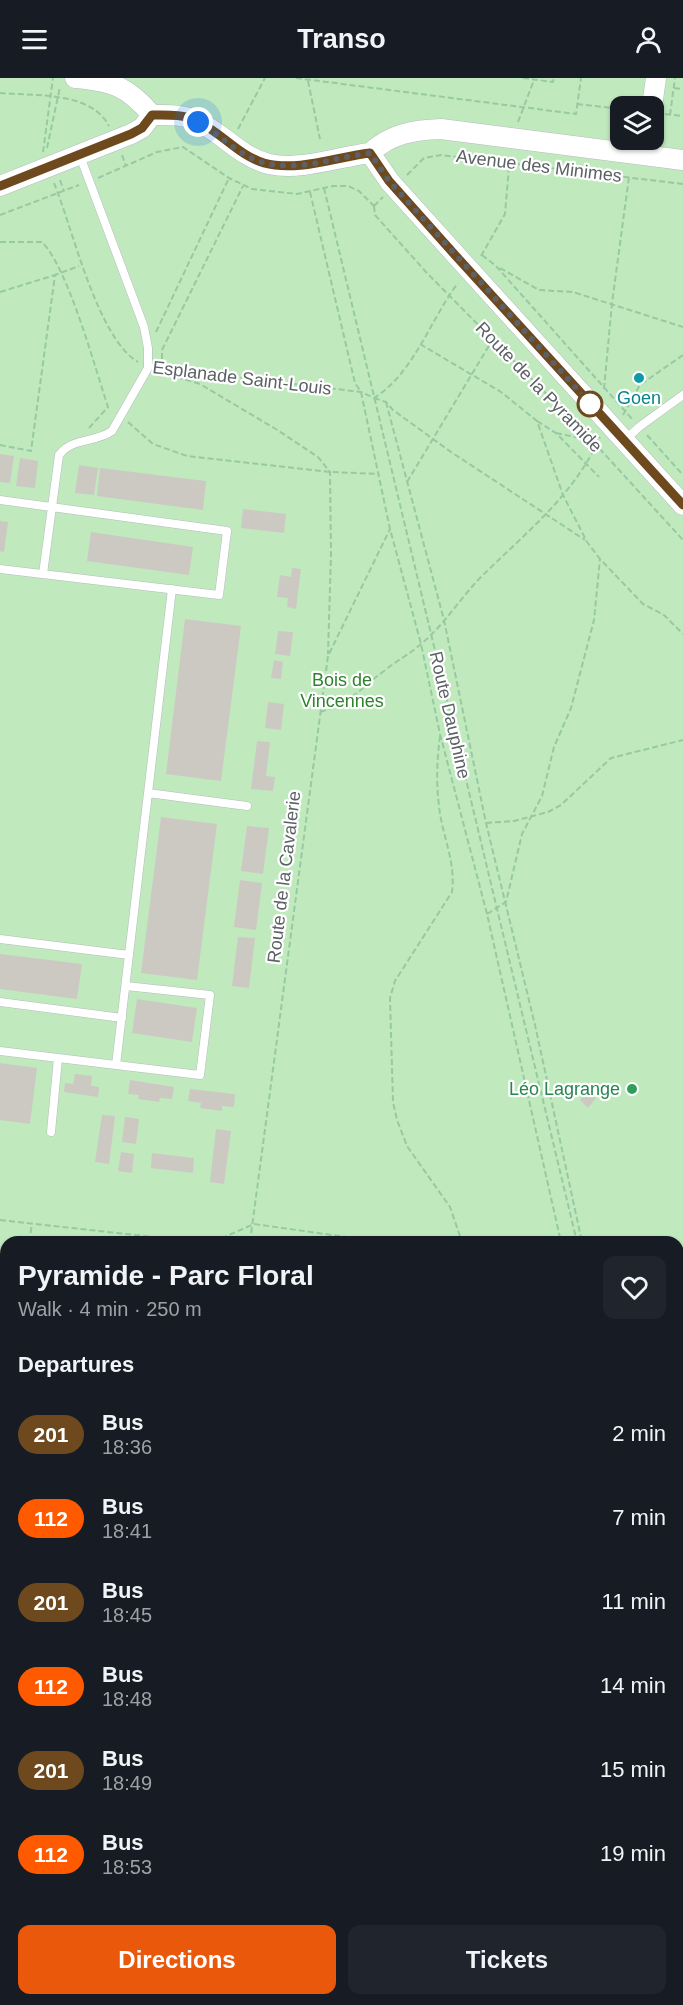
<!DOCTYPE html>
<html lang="en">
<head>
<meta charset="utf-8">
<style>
  :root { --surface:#171b24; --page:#20242c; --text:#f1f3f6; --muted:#9ea1a6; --accent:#ea580c }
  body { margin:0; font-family:Arial,sans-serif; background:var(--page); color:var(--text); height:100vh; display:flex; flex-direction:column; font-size:22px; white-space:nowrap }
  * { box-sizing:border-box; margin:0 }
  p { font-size:20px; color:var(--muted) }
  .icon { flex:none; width:33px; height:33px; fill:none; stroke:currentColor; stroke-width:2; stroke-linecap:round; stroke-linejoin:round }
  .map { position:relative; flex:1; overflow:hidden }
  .drawer { position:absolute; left:0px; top:1158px; width:684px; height:770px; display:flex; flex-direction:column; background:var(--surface); border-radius:18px 18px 0 0; box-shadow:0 2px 4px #0004 }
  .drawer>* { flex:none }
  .badge { padding:0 12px; border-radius:20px; font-size:21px; line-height:39px }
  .controls { position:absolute; left:610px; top:18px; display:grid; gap:12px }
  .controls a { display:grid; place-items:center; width:54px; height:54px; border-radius:12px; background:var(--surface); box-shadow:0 2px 4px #0004; font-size:30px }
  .you { position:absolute; width:30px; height:30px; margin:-15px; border:4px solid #fff; border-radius:50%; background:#1a73e8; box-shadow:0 0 0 9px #1a73e833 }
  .map>.badge { position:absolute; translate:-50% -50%; box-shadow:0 0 0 3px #fff }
  h2 { padding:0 18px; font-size:22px; line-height:54px }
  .round { display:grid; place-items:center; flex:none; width:63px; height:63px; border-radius:12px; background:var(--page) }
  .head { display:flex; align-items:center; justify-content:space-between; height:102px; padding:0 18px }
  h1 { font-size:28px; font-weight:700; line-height:45px }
  .button { display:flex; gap:12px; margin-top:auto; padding:12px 18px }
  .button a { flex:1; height:69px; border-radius:12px; background:var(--accent); color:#fff; font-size:24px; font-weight:700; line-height:69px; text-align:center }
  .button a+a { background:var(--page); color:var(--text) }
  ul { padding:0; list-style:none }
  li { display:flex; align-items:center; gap:18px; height:84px; padding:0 18px }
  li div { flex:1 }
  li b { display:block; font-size:22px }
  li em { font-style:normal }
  li .badge { min-width:66px; font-weight:700; text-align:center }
  header { display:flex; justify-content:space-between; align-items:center; height:78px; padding:0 18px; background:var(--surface); font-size:27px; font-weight:700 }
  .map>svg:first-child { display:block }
  .green { fill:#c1e9be; fill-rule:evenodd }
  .building { fill:#ccc9c3 }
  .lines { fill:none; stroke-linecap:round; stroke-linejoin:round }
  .lane-casing { stroke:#b6babf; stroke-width:9 }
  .secondary-casing { stroke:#b7bbc1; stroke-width:21 }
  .path { stroke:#97caa2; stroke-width:2; stroke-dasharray:6 3; stroke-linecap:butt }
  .lane { stroke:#fff; stroke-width:8 }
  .secondary { stroke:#fff; stroke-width:20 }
  .line-casing { stroke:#fff; stroke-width:14 }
  .line { stroke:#6e491e; stroke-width:9 }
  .walk { stroke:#5c6165; stroke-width:6; stroke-dasharray:0 10.8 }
  .culture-dot { fill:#0f9aa8; stroke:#fff; stroke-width:2 }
  .stop-dot { fill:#fff; stroke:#6e491e; stroke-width:3 }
  .leisure-dot { fill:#2e9e5b; stroke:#fff; stroke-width:2 }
  .labels { text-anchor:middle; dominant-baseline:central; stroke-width:4.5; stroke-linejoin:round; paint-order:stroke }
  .street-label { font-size:18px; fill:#5c6165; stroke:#fff }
  .culture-label { font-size:18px; fill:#0d838f; stroke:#fff }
  .park-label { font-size:18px; fill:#30822e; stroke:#fff }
  .leisure-label { font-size:18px; fill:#27864d; stroke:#fff; text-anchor:end }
</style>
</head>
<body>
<header><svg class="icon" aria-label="menu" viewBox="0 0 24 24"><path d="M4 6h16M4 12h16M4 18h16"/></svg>Transo<svg class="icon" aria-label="person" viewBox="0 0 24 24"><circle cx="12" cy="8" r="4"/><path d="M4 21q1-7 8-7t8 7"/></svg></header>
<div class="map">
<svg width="683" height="1927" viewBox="0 0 683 1927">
  <rect width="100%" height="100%" fill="#efece4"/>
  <path class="green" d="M0,0H683V1927H0ZM621,28H654V62H621ZM6,1164H678V1922H6Z"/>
  <path class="building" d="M0,376L14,378L10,405L0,404Z
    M20,380L38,383L35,410L16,408Z
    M79,387L98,390L94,417L75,415Z
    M100,390L206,403L203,432L97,418Z
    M243,431L286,436L284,455L241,450Z
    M0,443L8,444L4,474L0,473Z
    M91,454L193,469L189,497L87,483Z
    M292,490L301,491L296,531L287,529L288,520L277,519L280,497L291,499Z
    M185,541L241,548L221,703L166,696Z
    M278,553L293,554L290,578L275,576Z
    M274,582L283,584L281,601L271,600Z
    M268,624L284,626L281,652L265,650Z
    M257,663L270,664L266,698L275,699L273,713L251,711Z
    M161,739L217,746L197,902L141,895Z
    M247,748L269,750L263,796L241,793Z
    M240,802L262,805L256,852L234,849Z
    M238,859L255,860L249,910L232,908Z
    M0,876L82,886L77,921L0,911Z
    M137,921L197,930L192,964L132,955Z
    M0,985L37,990L30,1046L0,1042Z
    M75,996L92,998L91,1008L99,1009L98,1019L64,1014L65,1005L73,1006Z
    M130,1002L174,1009L172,1021L160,1020L159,1024L138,1021L139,1017L128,1016Z
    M190,1011L235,1016L234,1029L222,1028V1033L200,1030L201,1025L188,1023Z
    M587,1013L596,1020L588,1030L580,1022Z
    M102,1037L115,1038L109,1086L95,1084Z
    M125,1039L139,1041L136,1066L122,1064Z
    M216,1051L231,1053L224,1106L210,1104Z
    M121,1074L134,1076L132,1095L118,1093Z
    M152,1075L194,1080L193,1095L151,1090Z"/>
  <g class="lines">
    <g class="lane-casing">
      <path id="lane" d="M625,362L639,349L683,317
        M0,422L227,453L219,517L0,491
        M43,496L59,377C73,359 95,365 112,353L148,290V270L144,249L80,78
        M148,715L247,728
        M0,861L129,877
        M0,924L122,940
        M0,973L116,987L172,511
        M116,987L200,997L210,917L126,908
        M51,1054L58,980
        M678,1440L683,1441
        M678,1632L683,1653"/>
    </g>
    <g class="secondary-casing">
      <path id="secondary" d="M75,0C112,3 127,8 152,37
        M652,28L656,0
        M152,37C168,37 183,36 197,43C223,55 240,79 269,86C301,93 337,79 370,75
        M370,75L390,104L455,176L683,427
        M370,75C390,56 413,52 441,51L683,82
        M0,108L131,56L142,50L152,37"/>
    </g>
    <path class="path" d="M296,0L576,36L581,0
      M523,0L553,4L554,0
      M308,3L320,61
      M674,10L683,11
      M0,15C34,18 91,13 109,48
      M577,26L621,31
      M665,36L683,38
      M670,37L675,0
      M518,44L534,2
      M238,51L265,0
      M47,70L60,9
      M43,74L53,0
      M122,77L126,88
      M407,97L424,80L441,77L683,106
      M98,100L157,74L183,69L229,100L252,111L297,116L333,108H348L359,113L374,128
      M60,102L64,113
      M54,105C72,148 97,260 138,284
      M324,110L577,1164
      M310,114L355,305L361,314L390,451L421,566L440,656L487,836L561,1164
      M374,128L375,137L426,194L588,358L683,462
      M374,128L383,119
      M0,137L79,107
      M0,164H42C68,190 95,290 108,329L89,350
      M482,177L496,188L633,342
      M481,178L505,136L510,77
      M500,190L539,212L573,214L683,249
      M0,214L55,197
      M156,254L229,100
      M420,266L501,314L537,343L563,417L587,464L600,481L643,526L664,537L683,556
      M160,290L361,314L374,320C414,295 430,242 458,205
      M162,290V272L243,108
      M177,299L200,306L279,353L318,379L330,394L331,476L328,576
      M604,311L612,225L629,99
      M374,320L386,324L393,332L451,374L585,462
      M386,324L444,542L486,745L535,947L582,1164
      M623,337L640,307L683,277
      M537,343L556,355L599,399
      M128,344L153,366L187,378L330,394L378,396
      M556,355L575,359L597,357
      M647,357L683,397
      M0,367L31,373L55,197L79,188
      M407,404L493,261
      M320,634C353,624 358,612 384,593C396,583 410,576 421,566C444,547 459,522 479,501C524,456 574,418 600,359
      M440,658C437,681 436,704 439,728C442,758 456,783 452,814L395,903L390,920L393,1024L397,1042L407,1068L450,1129L462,1164
      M486,745L514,743L548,734L561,727L611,680L683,662
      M487,836L506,824L522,756L542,718L554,669L571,630L594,542L600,481
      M0,1142L198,1164
      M29,1164L32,1146
      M213,1164L254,1146L382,1164
      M250,1164L328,578L390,451
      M0,1301L6,1302
      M0,1334L6,1336
      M0,1362L6,1319
      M678,1411L683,1425
      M678,1469L683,1466
      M0,1482L6,1438
      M678,1514L683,1535
      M335,1922L340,1927
      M366,1922L367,1927
      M530,1922V1927
      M338,1925L346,1922
      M30,1927L31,1922
      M121,1927L122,1922
      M443,1927L451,1922
      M493,1927L500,1922"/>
    <use href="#lane" class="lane"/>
    <use href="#secondary" class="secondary"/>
  </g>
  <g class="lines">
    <g class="line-casing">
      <path id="line" d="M0,108L131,56L142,50L152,37C168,37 183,36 197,43C222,55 238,77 264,85C298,94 336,79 370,75L389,103L455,177L683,427"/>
    </g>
    <use href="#line" class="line"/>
    <path class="walk" d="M198,44C215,54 230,68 247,78C285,99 330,80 370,75L389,103L595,331L590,326"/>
  </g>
  <circle class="culture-dot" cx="639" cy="300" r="6"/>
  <circle class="stop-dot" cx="590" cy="326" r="12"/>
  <circle class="leisure-dot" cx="632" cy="1011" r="6"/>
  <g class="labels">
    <g class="street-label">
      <text transform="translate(539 88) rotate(7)">Avenue des Minimes</text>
      <text transform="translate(242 300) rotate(7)">Esplanade Saint-Louis</text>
      <text transform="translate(539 309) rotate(46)">Route de la Pyramide</text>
      <text transform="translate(450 637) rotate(77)">Route Dauphine</text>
      <text transform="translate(284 799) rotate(-83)">Route de la Cavalerie</text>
    </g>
    <g class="culture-label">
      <text x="639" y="320">Goen</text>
    </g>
    <g class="park-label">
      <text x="342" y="602">Bois de<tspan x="342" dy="21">Vincennes</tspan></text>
    </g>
    <g class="leisure-label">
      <text x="620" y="1011">Léo Lagrange</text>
    </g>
  </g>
</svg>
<div class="controls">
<a><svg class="icon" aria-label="layers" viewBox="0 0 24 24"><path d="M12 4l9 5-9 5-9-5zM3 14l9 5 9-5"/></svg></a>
</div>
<div class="you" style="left:198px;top:44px"></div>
<section class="drawer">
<div class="head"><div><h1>Pyramide - Parc Floral</h1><p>Walk · 4 min · 250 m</p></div><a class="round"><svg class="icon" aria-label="heart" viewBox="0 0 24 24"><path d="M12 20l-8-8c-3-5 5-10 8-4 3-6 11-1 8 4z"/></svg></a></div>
<h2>Departures</h2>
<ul>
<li><span class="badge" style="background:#6e491e;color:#fff">201</span><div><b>Bus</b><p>18:36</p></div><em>2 min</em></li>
<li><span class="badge" style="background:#ff5a00;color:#fff">112</span><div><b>Bus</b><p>18:41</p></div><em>7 min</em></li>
<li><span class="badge" style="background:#6e491e;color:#fff">201</span><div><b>Bus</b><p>18:45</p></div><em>11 min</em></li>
<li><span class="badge" style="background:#ff5a00;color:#fff">112</span><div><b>Bus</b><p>18:48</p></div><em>14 min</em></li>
<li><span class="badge" style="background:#6e491e;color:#fff">201</span><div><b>Bus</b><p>18:49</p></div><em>15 min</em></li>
<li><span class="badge" style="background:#ff5a00;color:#fff">112</span><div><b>Bus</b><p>18:53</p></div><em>19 min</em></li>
</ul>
<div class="button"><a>Directions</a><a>Tickets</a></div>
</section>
</div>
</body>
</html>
